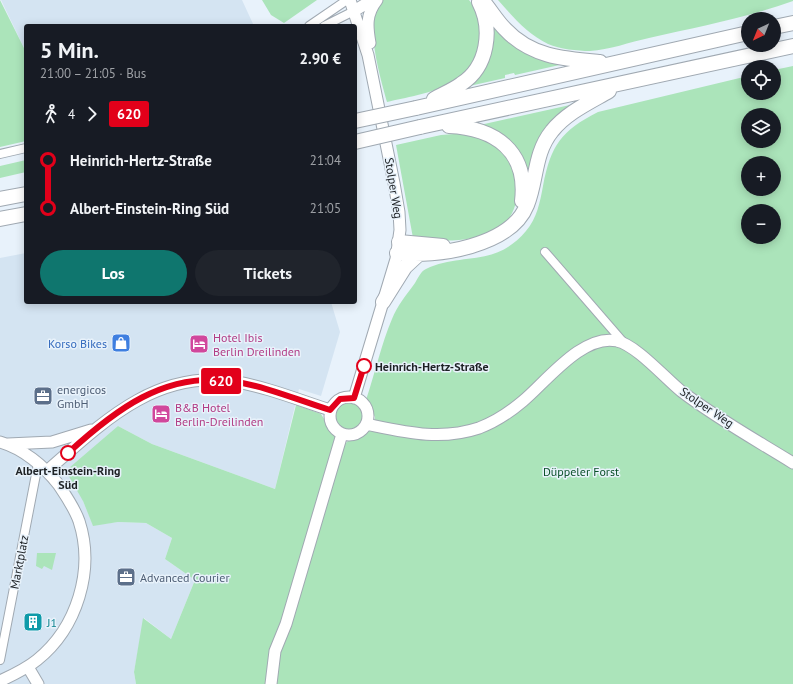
<!DOCTYPE html>
<html lang="de">
<head>
<meta charset="utf-8">
<style>
  :root { --surface:#171b24; --page:#20242c; --text:#f1f3f6; --muted:#9ea1a6; --accent:#0f766e }
  body { margin:0; font-family:"PT Sans",sans-serif; background:var(--page); color:var(--text); height:100vh; display:flex; flex-direction:column; font-size:15px; white-space:nowrap }
  * { box-sizing:border-box; margin:0 }
  p { font-size:13px; color:var(--muted) }
  .icon { flex:none; width:22px; height:22px; fill:none; stroke:currentColor; stroke-width:2; stroke-linecap:round; stroke-linejoin:round }
  .map { position:relative; flex:1; overflow:hidden }
  .sheet { position:absolute; left:24px; top:24px; width:333px; height:280px; display:flex; flex-direction:column; background:var(--surface); border-radius:4px; box-shadow:0 2px 10px #0003 }
  .sheet>* { flex:none }
  .badge { padding:0 8px; border-radius:3px; font-size:14px; line-height:26px }
  .needle { width:26px; rotate:223deg }
  .controls { position:absolute; left:741px; top:12px; display:grid; gap:8px }
  .controls a { display:grid; place-items:center; width:40px; height:40px; border-radius:50%; background:var(--surface); box-shadow:0 2px 10px #0003; font-size:20px }
  .map>.badge { position:absolute; translate:-50% -50%; box-shadow:0 0 0 2px #fff }
  .legs { display:flex; align-items:center; gap:6px; height:44px; padding:0 16px; font-size:13px }
  .legs p { margin-inline-start:auto }
  .summary { display:flex; align-items:center; justify-content:space-between; height:68px; padding:0 16px }
  h1 { font-size:22px; font-weight:700; line-height:30px }
  .button { display:flex; gap:8px; margin-top:auto; padding:8px 16px }
  .button a { flex:1; height:46px; border-radius:24px; background:var(--accent); color:#fff; font-size:16px; font-weight:700; line-height:46px; text-align:center }
  .button a+a { background:var(--page); color:var(--text) }
  ul { padding:0 16px; list-style:none }
  li { display:flex; align-items:center; gap:14px; height:48px; font-size:15px }
  li i { display:grid; place-items:center; width:6px; height:100%; margin:0 5px; background:currentColor }
  li i::after { content:''; width:10px; height:10px; margin:-5px; border:3px solid; border-radius:50%; background:var(--surface) }
  li p { margin-inline-start:auto }
  li:first-child i { background:linear-gradient(#0000 50%,currentColor 0) }
  li:last-child i { background:linear-gradient(currentColor 50%,#0000 0) }
  .map>svg:first-child { display:block }
  .built { fill:#d4e4f2 }
  .green { fill:#abe4ba; fill-rule:evenodd }
  .lines { fill:none; stroke-linecap:round; stroke-linejoin:round }
  .street-casing { stroke:#a0a9b2; stroke-width:10 }
  .secondary-casing { stroke:#a0a9b2; stroke-width:13 }
  .highway-casing { stroke:#a0a9b2; stroke-width:16 }
  .street { stroke:#fff; stroke-width:8 }
  .secondary { stroke:#fff; stroke-width:11 }
  .highway { stroke:#fff; stroke-width:14 }
  .highway-bridge-casing { stroke:#a0a9b2; stroke-width:16; stroke-linecap:butt }
  .highway-bridge { stroke:#fff; stroke-width:14 }
  .line-1-casing { stroke:#fff; stroke-width:9 }
  .line-1 { stroke:#e2001a; stroke-width:6 }
  .stop-1-dot { fill:#fff; stroke:#e2001a; stroke-width:2 }
  .labels { text-anchor:middle; dominant-baseline:central; stroke-width:3; stroke-linejoin:round; paint-order:stroke }
  .street-label { font-size:12px; fill:#1d2124; stroke:#e8f2fb }
  .hotel-label { font-size:12px; fill:#b23c85; stroke:#e8f2fb; text-anchor:start }
  .shop-label { font-size:12px; fill:#366cbe; stroke:#e8f2fb; text-anchor:end }
  .stop-label { font-size:12px; font-weight:bold; fill:#1d2124; stroke:#e8f2fb; text-anchor:start }
  .service-label { font-size:12px; fill:#4e5e75; stroke:#e8f2fb; text-anchor:start }
  .park-label { font-size:12px; fill:#0a5029; stroke:#e8f2fb }
  .culture-label { font-size:12px; fill:#0d838f; stroke:#e8f2fb; text-anchor:start }
</style>
</head>
<body>
<div class="map">
<svg width="793" height="684" viewBox="0 0 793 684">
  <rect width="100%" height="100%" fill="#e8f2fb"/>
  <path class="built" d="M1,0H242L254,26H26V52Z
    M26,253V302H331L340,332L321,396L299,389L275,489L152,444L118,426L83,501L93,525L118,522L146,523L172,538L165,559L195,580L171,639L144,618L134,672L136,684H0V258Z"/>
  <path class="green" d="M0,0L26,52V141L0,147Z
    M262,0H317L284,23L271,15Z
    M382,0H469C480,13 481,24 480,40C476,88 425,93 387,102C381,80 368,36 375,14C376,9 380,4 382,0Z
    M498,0H793V1C746,18 697,27 649,38C630,42 609,50 590,51C577,51 560,49 548,44C527,34 513,17 498,0Z
    M488,21L564,64L515,75L514,73L505,75V78L465,87Z
    M793,66V684H136L134,672L143,618L171,639L195,580L165,559L172,538L146,523L118,522L93,526L83,501L67,473L69,468L118,426L152,444L275,489L296,405L321,414L336,438L344,445C349,438 365,432 373,428L375,417L366,400C375,373 381,345 392,319C397,306 407,294 415,283C418,278 421,271 426,269C461,252 495,268 526,231C537,218 540,202 543,186C551,145 561,131 598,112L748,76V93H774V70ZM748,115H774V141H748ZM748,163H774V189H748ZM748,211H774V237H748Z
    M579,103L563,114L527,189L521,164L471,127Z
    M467,133C481,137 497,143 507,155C509,158 511,163 512,167C521,188 519,216 497,229C472,243 441,242 413,238L396,145L441,135Z
    M26,160V172L0,178V166Z
    M333 416a15 15 0 1 1 30 0a15 15 0 1 1-30 0Z
    M37,553H56L52,570L44,566L42,569L36,566Z"/>
  <g class="lines">
    <g class="street-casing">
      <path id="street" d="M309,26L347,0
        M324,26L354,11
        M0,154L26,148
        M545,252L624,343
        M0,660L38,464"/>
    </g>
    <g class="secondary-casing">
      <path id="secondary" d="M350,0L368,55L394,183L399,212L400,230L396,259L354,398
        M354,11L372,0
        M370,43C367,26 366,14 377,0
        M330 416a19 19 0 1 1 38 0a19 19 0 1 1-38 0Z
        M366,424C405,432 440,441 479,428C495,422 510,412 523,401C546,382 583,333 617,341C636,345 665,378 681,391C716,418 756,440 793,463
        M0,442C22,448 44,466 58,484C66,496 74,507 79,521C95,570 77,628 37,660C26,669 13,675 0,681
        M8,444L52,442L91,430
        M47,471C101,424 153,371 231,381C264,386 299,400 330,410
        M28,667L38,684
        M271,684L275,651L286,624L342,434"/>
    </g>
    <g class="highway-casing">
      <path id="highway" d="M482,0C490,9 496,20 505,29C531,57 564,59 600,62
        M774,27L793,23
        M434,99C443,94 453,90 461,84C488,67 493,29 479,2
        M416,108L748,33
        M449,126C495,128 528,151 522,201
        M420,127L793,46
        M0,199L26,194
        M0,219L26,214
        M399,242L443,246
        M397,253C436,258 511,246 527,205C537,180 534,153 552,131C566,113 590,102 609,91
        M383,302L405,267L419,254"/>
    </g>
    <use href="#street" class="street"/>
    <use href="#secondary" class="secondary"/>
    <use href="#highway" class="highway"/>
    <g class="highway-bridge-casing">
      <path id="highway-bridge" d="M355,121L416,108
        M355,142L420,127"/>
    </g>
    <use href="#highway-bridge" class="highway-bridge"/>
  </g>
  <g class="lines">
    <g class="line-1-casing">
      <path id="line-1" d="M68,453C115,410 164,372 231,381C265,386 298,400 330,410L340,399L354,398L364,366"/>
    </g>
    <use href="#line-1" class="line-1"/>
  </g>
  <defs>
    <g id="shop-square" transform="scale(1)"><rect x="-9" y="-9" width="18" height="18" rx="4" fill="#3f7fe0" stroke="#e8f2fb"/><path d="M-5-2.5h2.3a2.7 3.5 0 0 1 5.4 0H5L5.5 6h-11ZM-1.5-2.5h3a1.5 2.3 0 0 0-3 0Z" fill="#fff"/></g>
    <g id="hotel-square" transform="scale(1)"><rect x="-9" y="-9" width="18" height="18" rx="4" fill="#d1479c" stroke="#e8f2fb"/><path d="M-6-4.5h1.5V1H6V5H4.5V3h-9V5H-6ZM-4 0a1.8 1.8 0 1 1 3.6 0ZM.5 0V-2.5h3Q6-2.5 6 0Z" fill="#fff"/></g>
    <g id="office-square" transform="scale(1)"><rect x="-9" y="-9" width="18" height="18" rx="4" fill="#5c6f8a" stroke="#e8f2fb"/><path d="M-6-3h4V-5.5h4V-3h4V5H-6ZM-1-4.5V-3h2v-1.5ZM-6 0V1H6V0Z" fill="#fff"/></g>
    <g id="building-square" transform="scale(1)"><rect x="-9" y="-9" width="18" height="18" rx="4" fill="#0f9aa8" stroke="#e8f2fb"/><path d="M-4-6H4V6H1V3H-1V6H-4ZM-2.5-4.3h1.7v1.8h-1.7ZM.8-4.3h1.7v1.8H.8ZM-2.5-1h1.7V.8h-1.7ZM.8-1h1.7V.8H.8Z" fill="#fff"/></g>
  </defs>
  <g fill-rule="evenodd">
    <use href="#shop-square" x="121" y="343"/>
    <use href="#hotel-square" x="199" y="344"/>
    <use href="#office-square" x="43" y="396"/>
    <use href="#hotel-square" x="161" y="414"/>
    <use href="#office-square" x="126" y="577"/>
    <use href="#building-square" x="33" y="622"/>
  </g>
  <g class="stop-1-dot">
    <circle cx="364" cy="366" r="7"/>
    <circle cx="68" cy="453" r="7"/>
  </g>
  <g class="labels">
    <g class="street-label">
      <text transform="translate(394 188) rotate(81)">Stolper Weg</text>
      <text transform="translate(707 407) rotate(34)">Stolper Weg</text>
      <text transform="translate(19 562) rotate(-79)">Marktplatz</text>
    </g>
    <g class="hotel-label">
      <text x="213" y="337">Hotel Ibis<tspan x="213" dy="14">Berlin Dreilinden</tspan></text>
      <text x="175" y="407">B&amp;B Hotel<tspan x="175" dy="14">Berlin-Dreilinden</tspan></text>
    </g>
    <g class="shop-label">
      <text x="107" y="343">Korso Bikes</text>
    </g>
    <g class="stop-label">
      <text x="375" y="366">Heinrich-Hertz-Straße</text>
      <text x="68" y="470" text-anchor="middle">Albert-Einstein-Ring<tspan x="68" dy="14">Süd</tspan></text>
    </g>
    <g class="service-label">
      <text x="57" y="389">energicos<tspan x="57" dy="14">GmbH</tspan></text>
      <text x="140" y="577">Advanced Courier</text>
    </g>
    <g class="park-label">
      <text x="581" y="471">Düppeler Forst</text>
    </g>
    <g class="culture-label">
      <text x="47" y="622">J1</text>
    </g>
  </g>
</svg>
<div class="controls">
<a><svg class="needle" viewBox="-14 -14 28 28"><path d="M0-13l5 13h-10z" fill="#e53935"/><path d="M0 13l5-13h-10z" fill="#9ea1a6"/></svg></a>
<a><svg class="icon" aria-label="locate" viewBox="0 0 24 24"><circle cx="12" cy="12" r="6"/><path d="M12 2v4M12 18v4M2 12h4M18 12h4"/></svg></a>
<a><svg class="icon" aria-label="layers" viewBox="0 0 24 24"><path d="M12 4l9 5-9 5-9-5zM3 14l9 5 9-5"/></svg></a>
<a>+</a>
<a>−</a>
</div>
<b class="badge" style="left:221px;top:381px;background:#e2001a;color:#fff">620</b>
<section class="sheet">
<div class="summary"><div><h1>5 Min.</h1><p>21:00 – 21:05 · Bus</p></div><b>2.90 €</b></div>
<div class="legs"><svg class="icon" aria-label="walk" viewBox="0 0 24 24"><circle cx="13" cy="4" r="2"/><path d="M13 8l-2 6 4 7M11 14l-3 7M7 12l3-4h3l4 4"/></svg>4<svg class="icon" aria-label="forward" viewBox="0 0 24 24"><path d="M9 5l7 7-7 7"/></svg><b class="badge" style="background:#e2001a;color:#fff">620</b></div>
<ul>
<li><i style="color:#e2001a"></i><b>Heinrich-Hertz-Straße</b><p>21:04</p></li>
<li><i style="color:#e2001a"></i><b>Albert-Einstein-Ring Süd</b><p>21:05</p></li>
</ul>
<div class="button"><a>Los</a><a>Tickets</a></div>
</section>
</div>
</body>
</html>
